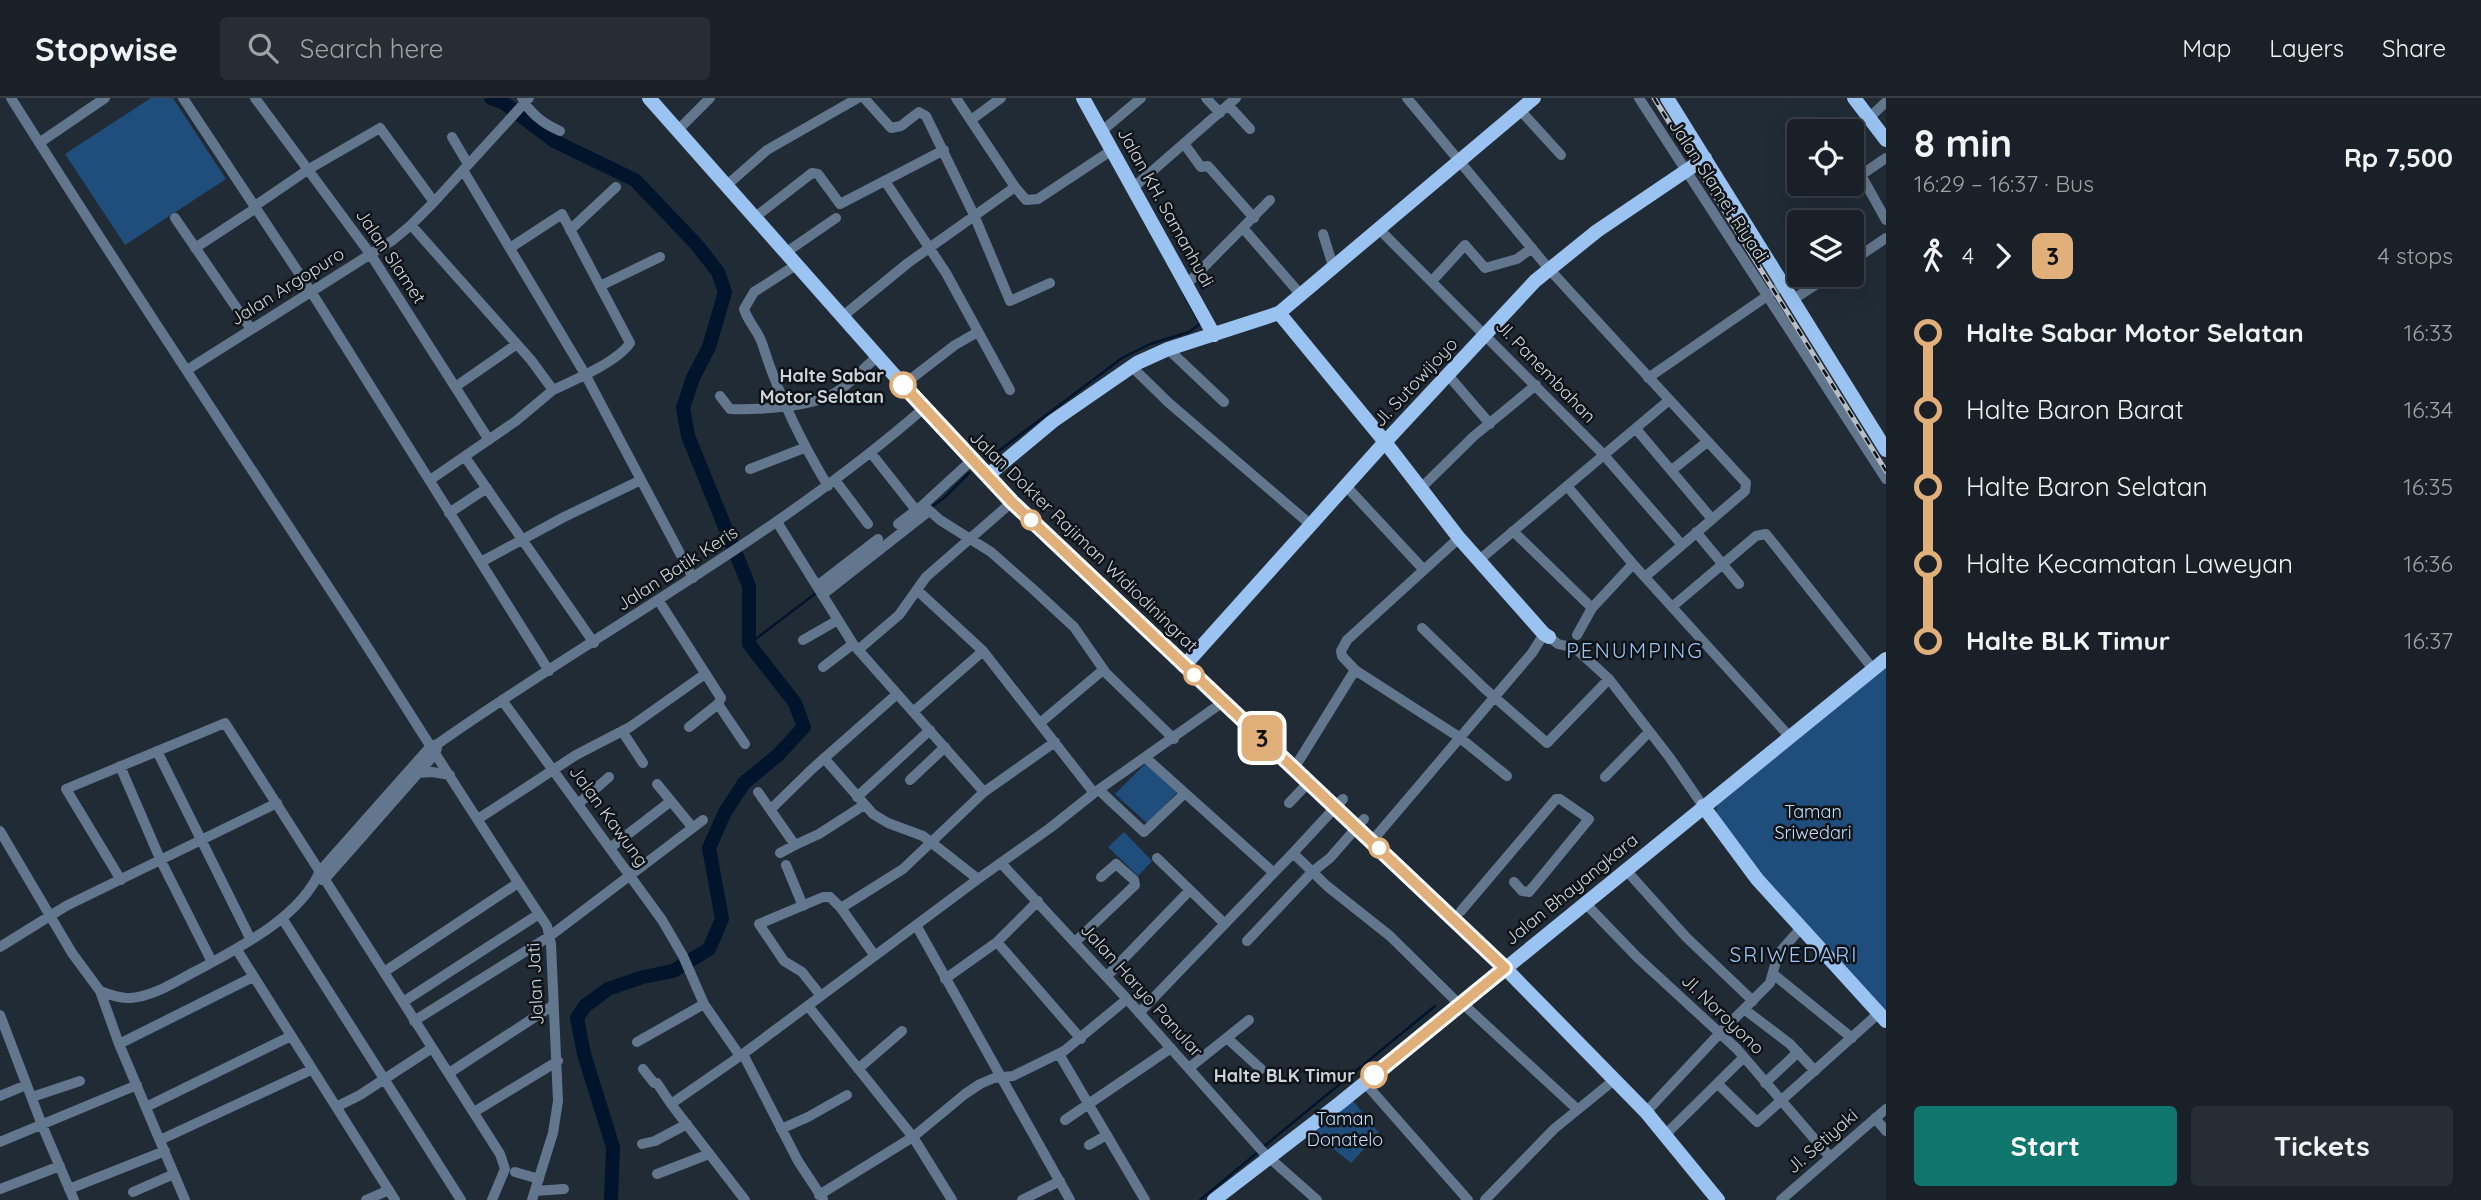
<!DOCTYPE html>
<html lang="en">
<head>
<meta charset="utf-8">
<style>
  :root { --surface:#192028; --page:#262d34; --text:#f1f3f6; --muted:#9fa3a8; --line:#373e45; --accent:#0f766e }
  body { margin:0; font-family:Quicksand,sans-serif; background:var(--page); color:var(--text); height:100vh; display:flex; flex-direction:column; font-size:26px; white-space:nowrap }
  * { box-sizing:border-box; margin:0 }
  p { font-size:23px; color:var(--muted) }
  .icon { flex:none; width:38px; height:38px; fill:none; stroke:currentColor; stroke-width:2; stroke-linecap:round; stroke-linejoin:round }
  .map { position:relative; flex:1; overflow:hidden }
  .drawer { display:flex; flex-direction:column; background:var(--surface); width:595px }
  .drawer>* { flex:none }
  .badge { padding:0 14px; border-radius:10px; font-size:24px; line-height:46px }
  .fabs { position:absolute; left:1787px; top:21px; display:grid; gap:14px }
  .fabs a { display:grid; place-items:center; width:77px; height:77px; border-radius:7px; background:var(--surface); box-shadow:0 7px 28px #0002,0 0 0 2px var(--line); font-size:35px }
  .map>.badge { position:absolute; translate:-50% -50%; box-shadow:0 0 0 4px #fff }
  .legs { display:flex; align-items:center; gap:10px; height:77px; padding:0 28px; font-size:23px }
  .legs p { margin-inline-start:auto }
  .overview { display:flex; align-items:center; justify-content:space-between; height:119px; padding:0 28px }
  h1 { font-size:38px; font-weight:700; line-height:52px }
  .cta { display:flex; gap:14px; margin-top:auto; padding:14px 28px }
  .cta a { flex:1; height:80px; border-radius:7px; background:var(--accent); color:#fff; font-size:28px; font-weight:700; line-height:80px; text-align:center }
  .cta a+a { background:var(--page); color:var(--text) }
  ul { padding:0 28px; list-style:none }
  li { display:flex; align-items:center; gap:24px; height:77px; font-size:26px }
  li i { display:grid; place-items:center; width:10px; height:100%; margin:0 9px; background:currentColor }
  li i::after { content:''; width:18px; height:18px; margin:-9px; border:5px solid; border-radius:50%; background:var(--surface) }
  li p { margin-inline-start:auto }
  li:first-child i { background:linear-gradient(#0000 50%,currentColor 0) }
  li:last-child i { background:linear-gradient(currentColor 50%,#0000 0) }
  header { display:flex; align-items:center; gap:42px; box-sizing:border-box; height:98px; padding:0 35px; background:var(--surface); border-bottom:2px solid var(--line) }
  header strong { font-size:33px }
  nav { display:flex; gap:38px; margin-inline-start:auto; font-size:24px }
  .search { width:490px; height:63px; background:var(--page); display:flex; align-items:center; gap:18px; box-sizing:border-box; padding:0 24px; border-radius:7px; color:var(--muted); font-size:26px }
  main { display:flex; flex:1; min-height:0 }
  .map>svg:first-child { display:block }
  .green { fill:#1f4d7c }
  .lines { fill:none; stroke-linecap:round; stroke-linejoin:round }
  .stream { stroke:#00142c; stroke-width:2.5 }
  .river { stroke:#00142c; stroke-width:14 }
  .minor { stroke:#62768d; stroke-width:10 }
  .major { stroke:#9ac3f2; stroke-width:14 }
  .rail-casing { stroke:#b8bec6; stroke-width:5 }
  .rail { stroke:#0e1318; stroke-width:2.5; stroke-dasharray:8; stroke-linecap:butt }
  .line-1-casing { stroke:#fff; stroke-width:16 }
  .line-1 { stroke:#e1af79; stroke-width:10 }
  .stop-1-dot { fill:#fff; stroke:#e1af79; stroke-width:3.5 }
  .labels { text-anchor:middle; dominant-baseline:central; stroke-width:5; stroke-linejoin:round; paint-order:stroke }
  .street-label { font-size:18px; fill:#ced4db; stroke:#0e1318 }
  .stop-label { font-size:18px; font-weight:bold; fill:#ced4db; stroke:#0e1318; text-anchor:end }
  .park-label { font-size:18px; fill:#c3ddfb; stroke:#0e1318 }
  .quarter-label { font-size:21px; letter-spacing:2px; fill:#9dc6f5; stroke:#0e1318 }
</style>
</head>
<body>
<header>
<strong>Stopwise</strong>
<div class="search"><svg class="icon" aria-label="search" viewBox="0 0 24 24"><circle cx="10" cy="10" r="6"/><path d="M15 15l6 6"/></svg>Search here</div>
<nav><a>Map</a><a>Layers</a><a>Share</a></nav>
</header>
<main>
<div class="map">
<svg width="1886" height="1102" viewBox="0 0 1886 1102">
  <rect width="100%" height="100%" fill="#212b36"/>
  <path class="green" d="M151,0H173L226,81L125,147L65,56Z
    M1886,569V917L1752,769L1718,721L1716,711L1720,702Z
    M1147,664L1178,693L1148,726L1115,696Z
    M1124,734L1152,763L1138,778L1108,749Z
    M1349,998L1379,1035L1351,1065L1308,1030Z"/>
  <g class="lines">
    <path class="stream" d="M988,361L1122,260L1150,246L1189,234L1200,226L1184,196
      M930,410L944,400L969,375
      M749,546L816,495
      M1262,1050L1435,908
      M1200,1102L1257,1055"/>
    <path class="river" d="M491,0L504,5L554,43L635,82L696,146L718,174L725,194L709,249L693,280L683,310L688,338L749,488V546L795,605L804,629L778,657L744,685L725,714L709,750L722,821L709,851L673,873L643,879L608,891L585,908L577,920L584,956L613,1049L611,1102"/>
    <path class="minor" d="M11,0C122,177 238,350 352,525C417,626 480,728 547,828L551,846L558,1003L553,1035L532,1102
      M183,0L312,195L549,573
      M255,0L371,157L489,342
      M522,0C530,16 544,26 560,33
      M864,0L891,30L901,28L919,14L926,18L974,117L1010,203L1050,185
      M956,0L1015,89L1026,102L1038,101L1112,52
      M1206,0L1220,15
      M1407,0L1549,171L1746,385L1745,393L1646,478
      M1639,0L1886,381
      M1228,7L1250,31
      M1520,12L1561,57
      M1869,20L1886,4
      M971,22L1001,0
      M677,33L710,0
      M1102,33L1141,0
      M452,39L468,66
      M39,45L105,0
      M1185,47L1201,69L1208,68L1254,120
      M1886,60L1861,77L1886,122
      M463,72L585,276L693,480
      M885,83L946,175L1010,292
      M727,87L767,52L858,0
      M1134,89L1236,0
      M255,108L309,71L380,30L434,104
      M175,120L251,231
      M754,120L812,75L818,76L840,106L944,52
      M411,127L531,262L553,292L516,323L430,382
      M1243,130L1301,197
      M1378,130L1603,356L1682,447
      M570,132L616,89
      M1323,136L1333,168
      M195,150L256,110
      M510,150L562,116L630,245C617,264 575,282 553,292
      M785,155L836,120
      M1852,163L1886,140
      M796,167L754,194L744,211C748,224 758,233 762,245C778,296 800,342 828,388
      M1432,183L1465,147L1485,170L1517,161L1532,150
      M1187,186L1270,102
      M600,188L660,159
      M1792,202L1831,177
      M843,218L908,165L1015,89
      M1168,251L1224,304
      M1131,268L1169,305L1311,427
      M187,272L393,142L411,127L434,104L529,0
      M1448,277L1490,326
      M1648,280L1783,187
      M903,287L955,247L976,235
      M455,289L517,246
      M720,298L730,311C756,312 806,309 829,298C847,290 862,271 877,259
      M1637,332L1712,421
      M871,355L916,412
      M465,359L594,545
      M750,371L804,350
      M1672,372L1707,344
      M835,382L868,426
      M1346,388L1424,472
      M1567,388L1633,466L1789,638
      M1421,390L1474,338L1536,287
      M923,407L940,422L991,454L1034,492L1074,529L1106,575L1174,641
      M449,415L487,390
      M777,424L853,546L984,694L903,771L841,810
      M898,426L923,407L972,362
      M1513,433L1592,510
      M1696,434L1739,486
      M1459,440L1347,542L1341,553L1342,558L1355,572L1459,639L1507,678
      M1478,463L1668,303
      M481,464L564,419L639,383
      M817,488L878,441
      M917,492L983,553L1094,695
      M822,497L929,413
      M659,503L721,600L718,606L689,629
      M1673,508L1756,438L1766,436L1873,571
      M1422,530L1484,590L1547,645L1609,581
      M1577,537L1592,510L1633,466
      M1549,539L1558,546L1575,550L1609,581L1670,660L1703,708
      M803,542L838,522
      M858,552L899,517L926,479L1012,404
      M823,569L853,546
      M502,602L662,822L683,858L704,906L740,958
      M718,606L745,646
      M913,614L983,553
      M1040,625L1103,572
      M622,633L643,665
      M157,653L251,842
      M824,660L873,716L888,725L923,738L978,781
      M1146,660L1274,775
      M120,668L161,763L212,864
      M1295,669L1355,572
      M418,675L432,674L450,677
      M1605,679L1649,634
      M910,682L945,649
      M657,686L693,730
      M1099,692L1144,734L1185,695
      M758,694L795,747L819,736L864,707
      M984,694L1055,644
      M857,699L930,632
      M1289,705L1309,684
      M578,706L609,679
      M771,711L812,671L897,596
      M478,721L576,657L630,629L705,576
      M0,733L72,855L100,893C110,897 121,901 131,900C155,898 176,883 196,873C238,850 300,820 320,773L430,649L439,645C600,532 775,440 924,310
      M1372,743L1532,555L1544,536
      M610,750L671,703
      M780,755L795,747
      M1293,755L1327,788L1390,838L1460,907
      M1157,760L1225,826
      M1001,765L1127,901L1264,1055L1317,1102
      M786,767L803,808
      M1625,771L1686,839L1753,903
      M121,782L66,691L225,625L500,1056L505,1071L492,1102
      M322,782L325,781L435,656L437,650
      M1585,805L1637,859L1737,951L1830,1059
      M1461,813L1556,701H1560L1589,721L1529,794L1522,793L1514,784
      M282,820L461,1102
      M916,827L1070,1102
      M1247,843L1312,774L1330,760L1364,721
      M997,844L1081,941
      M1075,844L1135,787L1134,782L1116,766L1101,779
      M0,849L66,808L277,705
      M237,852L395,1102
      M384,874L518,785
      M1773,876L1852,940
      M1107,878L1190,792
      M945,881L997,844L1038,803
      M100,893L119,946L185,1102
      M821,898L802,874L784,863L759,826L823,799H830L841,810L875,858
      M403,904L539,816
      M1462,905L1577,1011
      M808,908L913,1039L952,1102
      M1744,911L1790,946L1815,973
      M1139,915L1293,755L1343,701
      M0,917L42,1027L74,1102
      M414,923L550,838L703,722
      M1720,935L1770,885L1778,856L1801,830
      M1227,940L1261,971
      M637,944L704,906
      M119,946L253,879
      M743,956L798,1063L823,1101
      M1059,956L1145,1102
      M1189,970L1249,922
      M643,971L654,985H657L671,1006
      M858,971L902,933
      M449,975L552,908
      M1365,985L1468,1102
      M1765,985L1798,954
      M1718,986L1757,1024L1879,915
      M0,998L26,987
      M32,999L80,983
      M146,1009L291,938
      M336,1009L360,997L432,950
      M474,1014L558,963
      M1646,1014L1720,935
      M1875,1020L1886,1033
      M1065,1022L1171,950
      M781,1031L808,1019L847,997
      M1666,1036L1744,959
      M160,1042L311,972
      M0,1044L137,987
      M642,1046L655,1043L687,1026
      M1089,1047L1107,1037
      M515,1074L539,1081
      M657,1076L709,1056
      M0,1091L60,1068
      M69,1091L165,1053
      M535,1093L564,1091
      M133,1094L174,1076
      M819,1097L913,1039L965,996L980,986L994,980L1013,978L1064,953L1127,901
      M366,1102L389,1092
      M745,1102L671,1006L743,956L978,781L1050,730L1094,695L1223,604
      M1022,1102L1060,1083
      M1485,1102L1554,1031L1614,982
      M1781,1102L1886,1011"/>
    <path class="major" d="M649,0L903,287L1012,404L1505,870L1646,1014L1718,1102
      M1083,0L1214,237
      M1667,0L1886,352
      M1854,0L1886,42
      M1279,215L1385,344L1459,440L1544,536L1549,539
      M987,378L1053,323L1137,265L1168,251L1279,215L1534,0
      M1184,568L1385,344L1535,183L1597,133L1705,60
      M1703,708L1757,781L1886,923
      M1214,1102L1340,1005L1886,561"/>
    <g class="rail-casing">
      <path id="rail" d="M1654,0L1886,373"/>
    </g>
    <use href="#rail" class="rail"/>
  </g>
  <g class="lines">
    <g class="line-1-casing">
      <path id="line-1" d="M903,287L1012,404L1505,870L1374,977"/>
    </g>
    <use href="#line-1" class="line-1"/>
  </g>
  <g class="stop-1-dot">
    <circle cx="903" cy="287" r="12"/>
    <circle cx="1031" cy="422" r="9"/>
    <circle cx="1194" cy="577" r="9"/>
    <circle cx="1379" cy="750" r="9"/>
    <circle cx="1374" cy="977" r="12"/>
  </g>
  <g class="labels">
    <g class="street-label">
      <text transform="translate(1719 93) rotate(57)">Jalan Slamet Riyadi</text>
      <text transform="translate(1166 109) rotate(61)">Jalan KH. Samanhudi</text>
      <text transform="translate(391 158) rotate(56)">Jalan Slamet</text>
      <text transform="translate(287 188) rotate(-32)">Jalan Argopuro</text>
      <text transform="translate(1546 273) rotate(46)">Jl. Panembahan</text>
      <text transform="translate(1415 284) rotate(-47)">Jl. Sutowijoyo</text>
      <text transform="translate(1084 443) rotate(44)">Jalan Dokter Rajiman Widiodiningrat</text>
      <text transform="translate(677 470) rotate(-33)">Jalan Batik Keris</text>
      <text transform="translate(609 718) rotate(54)">Jalan Kawung</text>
      <text transform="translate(1571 791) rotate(-39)">Jalan Bhayangkara</text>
      <text transform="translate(535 886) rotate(-93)">Jalan Jati</text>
      <text transform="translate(1142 892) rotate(48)">Jalan Haryo Panular</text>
      <text transform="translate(1723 916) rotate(44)">Jl. Noroyono</text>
      <text transform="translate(1822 1043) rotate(-41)">Jl. Setiyaki</text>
    </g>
    <g class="stop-label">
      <text x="884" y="277">Halte Sabar<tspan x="884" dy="21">Motor Selatan</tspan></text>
      <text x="1355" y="977">Halte BLK Timur</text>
    </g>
    <g class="park-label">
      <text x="1813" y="713">Taman<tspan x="1813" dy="21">Sriwedari</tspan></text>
      <text x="1345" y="1020">Taman<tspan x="1345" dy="21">Donatelo</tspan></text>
    </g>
    <g class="quarter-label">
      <text x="1635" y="552">PENUMPING</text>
      <text x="1794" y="856">SRIWEDARI</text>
    </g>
  </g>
</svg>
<div class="fabs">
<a><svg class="icon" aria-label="locate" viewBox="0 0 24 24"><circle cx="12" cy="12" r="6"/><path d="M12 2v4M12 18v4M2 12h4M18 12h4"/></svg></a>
<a><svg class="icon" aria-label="layers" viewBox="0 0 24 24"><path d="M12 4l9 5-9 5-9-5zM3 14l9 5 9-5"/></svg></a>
</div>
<b class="badge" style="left:1262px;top:640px;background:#e1af79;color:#111">3</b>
</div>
<section class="drawer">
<div class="overview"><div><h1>8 min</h1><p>16:29 – 16:37 · Bus</p></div><b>Rp 7,500</b></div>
<div class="legs"><svg class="icon" aria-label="walk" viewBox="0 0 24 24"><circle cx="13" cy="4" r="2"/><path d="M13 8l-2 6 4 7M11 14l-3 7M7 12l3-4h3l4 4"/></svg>4<svg class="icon" aria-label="forward" viewBox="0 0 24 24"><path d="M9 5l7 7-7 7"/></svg><b class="badge" style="background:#e1af79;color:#111">3</b><p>4 stops</p></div>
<ul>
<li><i style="color:#e1af79"></i><b>Halte Sabar Motor Selatan</b><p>16:33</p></li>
<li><i style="color:#e1af79"></i><span>Halte Baron Barat</span><p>16:34</p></li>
<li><i style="color:#e1af79"></i><span>Halte Baron Selatan</span><p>16:35</p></li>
<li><i style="color:#e1af79"></i><span>Halte Kecamatan Laweyan</span><p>16:36</p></li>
<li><i style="color:#e1af79"></i><b>Halte BLK Timur</b><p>16:37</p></li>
</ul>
<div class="cta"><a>Start</a><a>Tickets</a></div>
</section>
</main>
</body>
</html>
